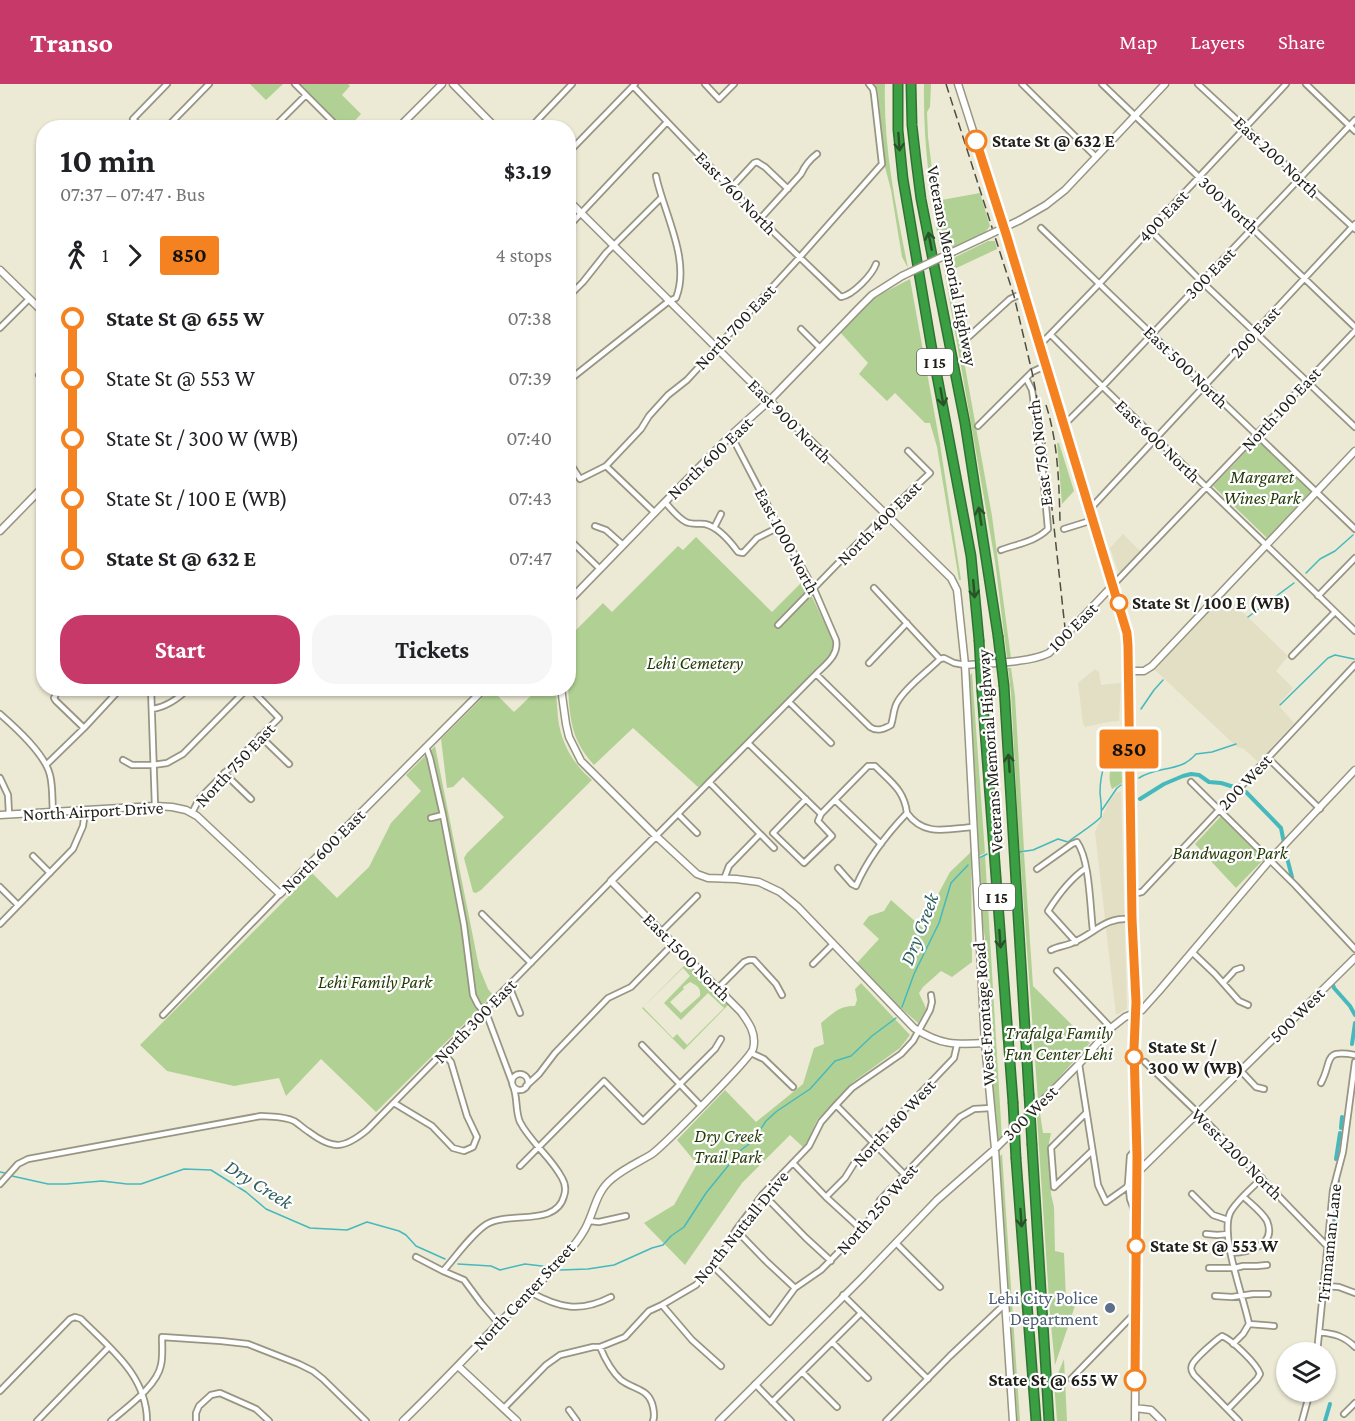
<!DOCTYPE html>
<html lang="en">
<head>
<meta charset="utf-8">
<style>
  :root { --surface:#fff; --page:#f6f6f6; --text:#202124; --muted:#757577; --accent:#c63968 }
  body { margin:0; font-family:"Crimson Pro",serif; background:var(--page); color:var(--text); height:100vh; display:flex; flex-direction:column; font-size:22px; white-space:nowrap }
  * { box-sizing:border-box; margin:0 }
  p { font-size:20px; color:var(--muted) }
  .icon { flex:none; width:33px; height:33px; fill:none; stroke:currentColor; stroke-width:2; stroke-linecap:round; stroke-linejoin:round }
  .map { position:relative; flex:1; overflow:hidden }
  .sheet { position:absolute; left:36px; top:36px; width:540px; height:576px; display:flex; flex-direction:column; background:var(--surface); border-radius:24px; box-shadow:0 2px 4px #0004 }
  .sheet>* { flex:none }
  .badge { padding:0 12px; border-radius:4px; font-size:21px; line-height:39px }
  .tools { position:absolute; left:1276px; top:1258px; display:grid; gap:12px }
  .tools a { display:grid; place-items:center; width:60px; height:60px; border-radius:50%; background:var(--surface); box-shadow:0 2px 4px #0004; font-size:30px }
  .map>.badge { position:absolute; translate:-50% -50%; box-shadow:0 0 0 3px #fff }
  .legs { display:flex; align-items:center; gap:9px; height:66px; padding:0 24px; font-size:20px }
  .legs p { margin-inline-start:auto }
  .summary { display:flex; align-items:center; justify-content:space-between; height:102px; padding:0 24px }
  h1 { font-size:33px; font-weight:700; line-height:45px }
  .primary-button { display:flex; gap:12px; margin-top:auto; padding:12px 24px }
  .primary-button a { flex:1; height:69px; border-radius:24px; background:var(--accent); color:#fff; font-size:24px; font-weight:700; line-height:69px; text-align:center }
  .primary-button a+a { background:var(--page); color:var(--text) }
  ul { padding:0 24px; list-style:none }
  li { display:flex; align-items:center; gap:21px; height:60px; font-size:22px }
  li i { display:grid; place-items:center; width:9px; height:100%; margin:0 8px; background:currentColor }
  li i::after { content:''; width:15px; height:15px; margin:-8px; border:4px solid; border-radius:50%; background:var(--surface) }
  li p { margin-inline-start:auto }
  li:first-child i { background:linear-gradient(#0000 50%,currentColor 0) }
  li:last-child i { background:linear-gradient(currentColor 50%,#0000 0) }
  header { display:flex; align-items:center; gap:36px; box-sizing:border-box; height:84px; padding:0 30px; background:var(--accent); color:#fff }
  header strong { font-size:28px }
  nav { display:flex; gap:33px; margin-inline-start:auto; font-size:21px }
  .map>svg:first-child { display:block }
  .built { fill:#e3dfc4 }
  .green { fill:#b1d194; fill-rule:evenodd }
  .lines { fill:none; stroke-linecap:round; stroke-linejoin:round }
  .stream { stroke:#45b9bc; stroke-width:1.5 }
  .canal { stroke:#45b9bc; stroke-width:4 }
  .street-casing { stroke:#989683; stroke-width:8 }
  .secondary-casing { stroke:#989683; stroke-width:9 }
  .highway-casing { stroke:#317233; stroke-width:11 }
  .street { stroke:#fff; stroke-width:4.5 }
  .secondary { stroke:#fff; stroke-width:6 }
  .highway { stroke:#3a9f42; stroke-width:8 }
  .rail { stroke:#4e4d43; stroke-width:1.5; stroke-dasharray:9 4.5; stroke-linecap:butt }
  .secondary-bridge-casing { stroke:#989683; stroke-width:9; stroke-linecap:butt }
  .highway-bridge-casing { stroke:#317233; stroke-width:11; stroke-linecap:butt }
  .secondary-bridge { stroke:#fff; stroke-width:6 }
  .highway-bridge { stroke:#3a9f42; stroke-width:8 }
  .oneway { stroke:#2a5228 }
  .line-1-casing { stroke:#fff; stroke-width:14 }
  .line-1 { stroke:#f58220; stroke-width:9 }
  .stop-1-dot { fill:#fff; stroke:#f58220; stroke-width:3 }
  .service-dot { fill:#5c6f8a; stroke:#fff; stroke-width:2 }
  .labels { text-anchor:middle; dominant-baseline:central; stroke-width:4.5; stroke-linejoin:round; paint-order:stroke }
  .shield { fill:#fff; stroke:#62625d; stroke-width:1.5 }
  .shield-label { font-size:16px; font-weight:bold; fill:#1f1e17 }
  .stop-label { font-size:18px; font-weight:bold; fill:#1f1e17; stroke:#fff; text-anchor:start }
  .street-label { font-size:18px; fill:#1f1e17; stroke:#fff }
  .park-label { font-size:18px; font-style:italic; fill:#253b08; stroke:#fff }
  .service-label { font-size:18px; fill:#4e5e75; stroke:#fff; text-anchor:end }
  .water-label { font-size:20px; font-style:italic; fill:#2e5f60; stroke:#fff }
</style>
</head>
<body>
<header>
<strong>Transo</strong>
<nav><a>Map</a><a>Layers</a><a>Share</a></nav>
</header>
<div class="map">
<svg width="1355" height="1337" viewBox="0 0 1355 1337">
  <rect width="100%" height="100%" fill="#ece9d5"/>
  <path class="built" d="M1123,450L1140,467L1121,488L1118,487L1110,464Z
    M1224,510L1288,572L1276,587L1293,604L1278,621L1294,639L1258,678L1244,665L1237,663L1155,586Z
    M1095,585L1099,588L1101,601L1121,599L1119,637L1108,638L1085,643L1083,640L1078,599Z
    M1121,707L1127,925L1116,931L1095,748L1109,718L1116,709Z"/>
  <path class="green" d="M250,0H283L266,16Z
    M300,0H348L350,2L342,11L361,30L349,43H343Z
    M874,0H885C883,62 896,124 908,184L902,173L891,106L885,83L878,8Z
    M924,0H931L930,23L927,28L928,53L936,117L980,109L990,142L983,151L941,169C930,113 923,57 924,0Z
    M988,157H995L997,165L948,188L992,432L1011,574H1007L995,477L943,179Z
    M910,195L940,360L961,496H959L937,363L930,339H925L895,309L887,317L859,290L868,279L840,248L874,215L885,208Z
    M1258,355L1312,407L1267,454L1213,402Z
    M1057,359H1059L1074,407L1062,420Z
    M696,453L772,528L804,496L834,559L833,565L830,571L707,696L698,703L633,644L594,681C588,674 582,667 578,658C565,632 568,583 569,553L603,519L612,528L678,462L683,466Z
    M1008,584H1011L1015,612L1024,766L1022,768L1024,769L1033,902L1090,959L1038,1017L1018,742L1011,609Z
    M972,589L985,769L979,772L969,592Z
    M491,605L514,628L538,605H555C557,614 557,624 558,634C561,659 573,680 592,696L481,806L476,809L473,808L464,774L467,769L504,733L463,693L453,703L447,704L441,655Z
    M435,662L479,883L488,905L493,911L376,1028L321,975L286,1012L279,994L234,1002L167,987L140,961L312,789L337,814L369,783L391,739L421,707L406,691Z
    M1121,662L1122,699L1112,705C1106,691 1112,675 1121,662Z
    M1221,732L1264,775L1236,804L1195,760Z
    M971,768L972,878L952,893L941,887L923,903L919,909C921,915 924,918 926,925L918,939L893,917L857,879L879,855L863,840L869,832L884,827L891,816L925,846L936,814L950,788Z
    M985,771L1002,1055L996,1053L983,881L985,854L982,837L980,775Z
    M687,879L729,920L684,966L642,924ZM683,884L690,892L664,919L681,936L708,909L724,924L687,961L677,950L673,954L643,923ZM690,898C698,902 701,904 700,912L681,929L670,918L684,905L683,903Z
    M861,899L910,951L900,964L853,998L817,1036L808,1057L803,1063L790,1051L742,1099L685,1181L644,1139L674,1121L697,1080L677,1056L725,1006L756,1038L803,1000L814,964L824,960L821,939C832,930 840,921 855,922L857,916L855,905Z
    M1040,1029L1043,1049H1051L1049,1059L1051,1110L1054,1123L1055,1167L1064,1169L1066,1215L1076,1219L1055,1281L1050,1231L1037,1033Z
    M1002,1070L1020,1337H1017V1332L1002,1113L998,1077L999,1073Z
    M1064,1275L1067,1337H1057L1054,1299Z"/>
  <g class="lines">
    <path class="stream" d="M1306,489L1320,475L1335,467L1353,451
      M1248,533L1294,499
      M1280,621L1328,574L1335,571L1354,575
      M1141,625L1154,606L1163,596
      M1139,694C1160,681 1180,689 1196,670L1212,668L1236,660
      M1102,726L1117,704L1121,701
      M1019,768L1033,766L1058,755L1068,758C1079,749 1091,743 1101,733C1102,725 1101,717 1100,709C1100,688 1106,673 1118,656
      M979,774L987,770
      M902,923L914,890L939,839L951,799L968,781
      M0,1088L5,1089
      M12,1092L48,1100H66L102,1097L127,1100H141L184,1085L211,1086L246,1108L266,1125L310,1144L347,1146L367,1138L399,1147L406,1151L416,1162L445,1175
      M458,1180L491,1182L500,1186L525,1180L550,1183
      M560,1186L588,1185L614,1181L652,1164L663,1161L671,1152L684,1143L706,1109L741,1066L752,1058L766,1037L777,1027L810,1005L835,977L851,972L872,952L896,934"/>
    <path class="canal" d="M1246,708L1281,744L1284,759
      M1140,715L1164,700L1183,692L1191,690L1199,691L1209,698L1221,699L1234,703
      M1286,770L1292,793
      M1333,901L1334,904L1350,922L1355,931
      M1352,960L1355,939
      M1341,1044L1342,1033
      M1336,1075L1340,1049
      M1330,1194V1184L1338,1095
      M1325,1337L1330,1320"/>
    <g class="street-casing">
      <path id="street" d="M295,0L339,44
        M705,0L719,15L734,0
        M1022,0L1096,73
        M1102,0L1355,243
        M1198,0L1355,145
        M1306,0L1355,47
        M633,2L760,135L841,213C853,211 872,191 876,180
        M142,44L133,35L167,0
        M166,44L209,0
        M273,44L306,11
        M530,44L572,0
        M568,69L635,0
        M731,104L754,79L757,78L765,83L788,105
        M760,135L801,90C805,81 809,76 817,70
        M568,143L667,38
        M1041,144L1355,445
        M1150,146L1201,197L1355,343
        M568,213L583,198L606,169L661,114
        M0,244L29,215
        M801,245L820,264
        M1051,251L1106,306L1355,547
        M964,257L1010,215L1023,209
        M1039,262L1099,200L1286,0
        M39,291L44,286
        M568,297L669,217L676,214C691,176 664,130 656,92
        M1064,341L1102,303L1355,36
        M978,342L1032,288L1045,282
        M568,376L580,395L606,382L641,345L649,332L668,311L687,296L799,174L882,80L874,10L873,5L869,0
        M606,382L655,429
        M665,418C671,425 678,434 686,438C692,441 699,439 705,440C718,443 730,457 738,468L743,469L757,454L779,443
        M1090,425L1355,140
        M595,442L606,446L623,461
        M714,444L721,430
        M1064,445L1093,436
        M568,454L600,485
        M1001,466C1017,460 1035,458 1048,445L1042,378L1032,306L1026,294
        M1113,501L1355,247
        M874,504L940,575
        M1318,512L1355,474
        M778,541L885,431L930,389L908,367
        M1292,572L1335,528
        M869,579L907,539
        M816,590L870,643C877,648 884,645 891,641C894,633 893,624 898,617C907,602 927,588 940,575L944,574L954,579L965,581
        M151,604L155,722
        M58,606L54,614L56,617L84,644
        M789,618L831,659
        M152,625C167,623 178,615 189,604
        M0,630C16,644 45,670 50,691C53,703 52,716 53,728
        M260,652L289,680
        M748,659L821,730
        M426,663L430,674L443,731L431,734
        M1268,674L1320,725
        M123,676L132,681H153L167,679L183,670L248,604
        M47,680L84,644L121,604
        M224,689L251,715
        M0,694L8,711L9,730
        M709,698L774,764
        M1191,698L1295,801L1355,865
        M806,715L773,749L804,779L832,752L818,737L821,730L868,682H875C891,698 904,706 907,729
        M835,716L881,760
        M192,729L199,715L279,634L250,604
        M907,729C924,753 947,745 973,743
        M678,730L697,749
        M443,731L464,841L473,911L478,921L487,931L512,998
        M656,752L816,590C826,580 839,571 836,556L814,505L779,443L731,351
        M33,772L50,789
        M838,784L852,800L856,802C868,774 886,751 907,729
        M1037,785L1072,760L1077,758C1090,776 1090,824 1093,847
        M724,795L729,782L760,750
        M0,803L18,821
        M1132,810L1142,808L1355,581
        M482,830L531,879
        M0,840L73,765L83,742L85,727
        M662,847L697,812
        M1076,858L1048,827C1058,811 1070,795 1086,784
        M1051,866C1058,862 1067,862 1074,858C1097,848 1104,833 1132,835
        M1192,868L1215,890L1239,917L1248,921
        M813,880L833,860
        M1057,887L1111,944
        M1223,899L1235,886L1241,884
        M509,902L520,929
        M718,904L744,878L749,876H754L776,900L782,911
        M163,931L280,810
        M642,961L701,1022
        M751,969L764,975L793,1003
        M1145,978L1198,1029L1328,1163
        M1079,980L1098,1101L1106,1118L1127,1103L1128,1100L1130,1072L1137,1064
        M1241,987L1256,1003L1264,1005
        M512 998a8 8 0 1 1 16 0a8 8 0 1 1-16 0Z
        M1321,999C1333,977 1322,965 1355,971
        M526,1002L539,990L555,969L608,914L631,903L674,859
        M394,1019L432,1042L453,1064L464,1067L473,1063L477,1053L467,1032L451,978L443,969
        M836,1021L905,1091
        M793,1079L826,1113L861,1145
        M520,1082L604,997L643,1037L715,965L721,955
        M0,1100L18,1080L28,1075L261,1032C272,1033 284,1032 294,1037C299,1040 304,1045 309,1048C333,1066 344,1065 367,1046L611,797
        M1054,1103L1051,1064L1086,1029
        M1054,1103L1092,1067
        M1127,1103L1129,1105L1130,1115L1136,1131
        M763,1110L806,1154L831,1177
        M1192,1110L1213,1131L1228,1136
        M826,1113L845,1094L855,1078L873,1059L954,974L957,961
        M589,1137L599,1138L626,1132
        M736,1146L767,1178L795,1204
        M1206,1150L1217,1151L1228,1150
        M896,1159L940,1203
        M1231,1169C1248,1168 1277,1162 1267,1137C1262,1128 1251,1120 1244,1113
        M416,1173L443,1187L464,1196L481,1219L499,1240
        M712,1181L770,1238L795,1204L821,1186L863,1143L870,1135L880,1116L960,1033L974,1025L991,1024
        M1209,1184H1235L1243,1182H1257L1267,1181
        M443,1187C455,1174 472,1149 487,1140C510,1127 556,1143 564,1112C566,1106 565,1099 562,1094C551,1073 531,1059 520,1038C515,1027 518,1014 513,1002
        M1325,1202L1339,1203L1355,1209
        M530,1208C559,1224 580,1229 611,1213
        M843,1211L928,1295
        M1215,1212L1232,1213L1253,1210H1268
        M662,1221L692,1256L721,1282
        M1249,1240C1244,1214 1220,1153 1230,1129C1236,1117 1252,1104 1262,1094
        M1249,1240L1274,1242
        M1319,1248C1335,1250 1344,1252 1355,1263
        M832,1258L868,1294
        M1233,1260L1243,1250L1249,1240
        M600,1263C605,1275 611,1287 621,1296C634,1306 649,1304 653,1323C654,1328 655,1332 653,1337
        M1317,1269L1333,1106L1343,1068L1355,978
        M802,1288L837,1323
        M1071,1295L1135,1229
        M755,1300L791,1337
        M0,1307L70,1235L75,1233L81,1235C110,1264 147,1292 147,1337
        M772,1318L861,1229
        M504,1324L546,1281L560,1271L593,1263H600L625,1253L649,1227L662,1221L696,1201L726,1163L736,1146L763,1110L809,1062L821,1038L836,1021L852,1004L901,970L913,957L930,926L932,918L931,911
        M1228,1325L1257,1295L1260,1290C1257,1280 1232,1256 1222,1252C1216,1256 1194,1275 1192,1281C1190,1286 1192,1287 1194,1291L1239,1337
        M569,1326L577,1337
        M1344,1330L1355,1319
        M37,1337L109,1263
        M111,1337C127,1323 157,1302 161,1281C163,1272 162,1263 162,1253L221,1257L248,1260L299,1280L313,1287L323,1295L366,1337
        M196,1337V1329L199,1322L211,1311L220,1309L256,1325L269,1337
        M886,1337L950,1272L1006,1219
        M1302,1337L1310,1308"/>
    </g>
    <g class="secondary-casing">
      <path id="secondary" d="M453,0L496,44
        M958,0L1006,150L1127,549L1132,835L1136,918L1134,965L1137,1073L1135,1337
        M398,44L442,0
        M568,116L773,320L951,494L957,506L965,581L985,959L995,1065L1013,1337
        M1020,136L1046,121L1065,106L1165,0
        M942,173L980,155
        M0,186L44,229
        M0,447L44,402
        M568,518L665,418L731,351L770,316L858,225L872,211L902,192
        M965,581C988,579 1029,579 1049,569L1113,501
        M1128,587H1144L1152,582L1355,367
        M561,604L566,640L569,653L581,677L656,752L697,790L708,794L736,795L759,798L780,808L798,823L914,944C940,961 955,961 985,959
        M0,731L155,722L172,723L186,726L197,732L280,810L485,604
        M1137,1089L1355,874
        M458,1282L517,1337
        M1135,1324L1151,1326L1162,1337
        M403,1337C436,1305 467,1272 499,1239C522,1217 545,1195 566,1170C573,1163 580,1154 585,1145C595,1127 595,1108 613,1094C625,1084 639,1078 652,1070C664,1061 750,975 753,965C757,950 749,939 741,928L611,797L656,752
        M719,1337L862,1194L937,1116L995,1065L1079,980L1111,944L1125,933L1142,926L1159,907L1270,776L1355,686"/>
    </g>
    <g class="highway-casing">
      <path id="highway" d="M898,0V46L903,95L931,260L971,472L979,556
        M911,0L912,41L916,76L921,115L965,339L998,552
        M1004,602L1029,1010
        M982,608L1013,1018
        M1032,1061L1049,1337
        M1016,1075L1036,1337"/>
    </g>
    <use href="#street" class="street"/>
    <use href="#secondary" class="secondary"/>
    <use href="#highway" class="highway"/>
    <path class="rail" d="M946,0L1014,212L1032,288L1044,351L1065,544
      M1046,321C1058,358 1059,399 1060,437"/>
    <g class="secondary-bridge-casing">
      <path id="secondary-bridge" d="M980,155L1020,136
        M902,192L942,173"/>
    </g>
    <g class="highway-bridge-casing">
      <path id="highway-bridge" d="M998,552L1004,602
        M979,556L982,608
        M1029,1010L1032,1061
        M1013,1018L1016,1075"/>
    </g>
    <use href="#secondary-bridge" class="secondary-bridge"/>
    <use href="#highway-bridge" class="highway-bridge"/>
  </g>
  <defs><path id="oneway-shaft" d="M-6 0H5M1.5-3L5.5 0L1.5 3" fill="none" stroke-width="1.6" stroke-linecap="round" stroke-linejoin="round" transform="scale(1.5)"/></defs>
  <g class="oneway">
    <use href="#oneway-shaft" transform="translate(899 58) rotate(86)"/>
    <use href="#oneway-shaft" transform="translate(930 157) rotate(-101)"/>
    <use href="#oneway-shaft" transform="translate(942 313) rotate(80)"/>
    <use href="#oneway-shaft" transform="translate(980 432) rotate(-99)"/>
    <use href="#oneway-shaft" transform="translate(974 505) rotate(85)"/>
    <use href="#oneway-shaft" transform="translate(1009 679) rotate(-94)"/>
    <use href="#oneway-shaft" transform="translate(1000 855) rotate(86)"/>
    <use href="#oneway-shaft" transform="translate(1021 1134) rotate(86)"/>
  </g>
  <g class="lines">
    <g class="line-1-casing">
      <path id="line-1" d="M976,57L1006,150L1127,549L1128,562L1132,835L1136,918L1134,965L1137,1072L1135,1296"/>
    </g>
    <use href="#line-1" class="line-1"/>
  </g>
  <g class="stop-1-dot">
    <circle cx="976" cy="57" r="10"/>
    <circle cx="1119" cy="519" r="8"/>
    <circle cx="1134" cy="973" r="8"/>
    <circle cx="1136" cy="1162" r="8"/>
    <circle cx="1135" cy="1296" r="10"/>
  </g>
  <circle class="service-dot" cx="1110" cy="1224" r="6"/>
  <g class="labels">
    <g class="shield">
      <rect x="917" y="265" width="36" height="26" rx="4.5"/>
      <rect x="979" y="800" width="36" height="26" rx="4.5"/>
    </g>
    <g class="shield-label">
      <text x="935" y="278">I 15</text>
      <text x="997" y="813">I 15</text>
    </g>
    <g class="stop-label">
      <text x="992" y="57">State St @ 632 E</text>
      <text x="1132" y="519">State St / 100 E (WB)</text>
      <text x="1148" y="963">State St /<tspan x="1148" dy="21">300 W (WB)</tspan></text>
      <text x="1150" y="1162">State St @ 553 W</text>
      <text x="1118" y="1296" text-anchor="end">State St @ 655 W</text>
    </g>
    <g class="street-label">
      <text transform="translate(1277 73) rotate(43)">East 200 North</text>
      <text transform="translate(736 109) rotate(46)">East 760 North</text>
      <text transform="translate(1229 121) rotate(43)">300 North</text>
      <text transform="translate(1163 132) rotate(-47)">400 East</text>
      <text transform="translate(952 182) rotate(79)">Veterans Memorial Highway</text>
      <text transform="translate(1210 189) rotate(-46)">300 East</text>
      <text transform="translate(735 243) rotate(-47)">North 700 East</text>
      <text transform="translate(1255 248) rotate(-47)">200 East</text>
      <text transform="translate(1186 283) rotate(44)">East 500 North</text>
      <text transform="translate(1281 325) rotate(-47)">North 100 East</text>
      <text transform="translate(790 337) rotate(45)">East 900 North</text>
      <text transform="translate(1158 357) rotate(44)">East 600 North</text>
      <text transform="translate(1040 369) rotate(-97)">East 750 North</text>
      <text transform="translate(710 374) rotate(-44)">North 600 East</text>
      <text transform="translate(879 439) rotate(-45)">North 400 East</text>
      <text transform="translate(787 457) rotate(62)">East 1000 North</text>
      <text transform="translate(1073 543) rotate(-45)">100 East</text>
      <text transform="translate(990 667) rotate(-94)">Veterans Memorial Highway</text>
      <text transform="translate(235 681) rotate(-47)">North 750 East</text>
      <text transform="translate(1245 698) rotate(-47)">200 West</text>
      <text transform="translate(93 727) rotate(-3)">North Airport Drive</text>
      <text transform="translate(323 767) rotate(-45)">North 600 East</text>
      <text transform="translate(687 873) rotate(45)">East 1500 North</text>
      <text transform="translate(984 930) rotate(-94)">West Frontage Road</text>
      <text transform="translate(1297 931) rotate(-45)">500 West</text>
      <text transform="translate(475 937) rotate(-46)">North 300 East</text>
      <text transform="translate(1030 1029) rotate(-45)">300 West</text>
      <text transform="translate(894 1039) rotate(-47)">North 180 West</text>
      <text transform="translate(1237 1070) rotate(45)">West 1200 North</text>
      <text transform="translate(877 1125) rotate(-49)">North 250 West</text>
      <text transform="translate(741 1143) rotate(-51)">North Nuttall Drive</text>
      <text transform="translate(1329 1159) rotate(-84)">Trinnaman Lane</text>
      <text transform="translate(524 1212) rotate(-47)">North Center Street</text>
    </g>
    <g class="park-label">
      <text x="1262" y="393">Margaret<tspan x="1262" dy="21">Wines Park</tspan></text>
      <text x="695" y="579">Lehi Cemetery</text>
      <text x="1230" y="769">Bandwagon Park</text>
      <text x="375" y="898">Lehi Family Park</text>
      <text x="1059" y="949">Trafalga Family<tspan x="1059" dy="21">Fun Center Lehi</tspan></text>
      <text x="728" y="1052">Dry Creek<tspan x="728" dy="21">Trail Park</tspan></text>
    </g>
    <g class="service-label">
      <text x="1098" y="1214">Lehi City Police<tspan x="1098" dy="21">Department</tspan></text>
    </g>
    <g class="water-label">
      <text transform="translate(919 845) rotate(-69)">Dry Creek</text>
      <text transform="translate(259 1100) rotate(32)">Dry Creek</text>
    </g>
  </g>
</svg>
<div class="tools">
<a><svg class="icon" aria-label="layers" viewBox="0 0 24 24"><path d="M12 4l9 5-9 5-9-5zM3 14l9 5 9-5"/></svg></a>
</div>
<b class="badge" style="left:1129px;top:665px;background:#f58220;color:#111">850</b>
<section class="sheet">
<div class="summary"><div><h1>10 min</h1><p>07:37 – 07:47 · Bus</p></div><b>$3.19</b></div>
<div class="legs"><svg class="icon" aria-label="walk" viewBox="0 0 24 24"><circle cx="13" cy="4" r="2"/><path d="M13 8l-2 6 4 7M11 14l-3 7M7 12l3-4h3l4 4"/></svg>1<svg class="icon" aria-label="forward" viewBox="0 0 24 24"><path d="M9 5l7 7-7 7"/></svg><b class="badge" style="background:#f58220;color:#111">850</b><p>4 stops</p></div>
<ul>
<li><i style="color:#f58220"></i><b>State St @ 655 W</b><p>07:38</p></li>
<li><i style="color:#f58220"></i><span>State St @ 553 W</span><p>07:39</p></li>
<li><i style="color:#f58220"></i><span>State St / 300 W (WB)</span><p>07:40</p></li>
<li><i style="color:#f58220"></i><span>State St / 100 E (WB)</span><p>07:43</p></li>
<li><i style="color:#f58220"></i><b>State St @ 632 E</b><p>07:47</p></li>
</ul>
<div class="primary-button"><a>Start</a><a>Tickets</a></div>
</section>
</div>
</body>
</html>
